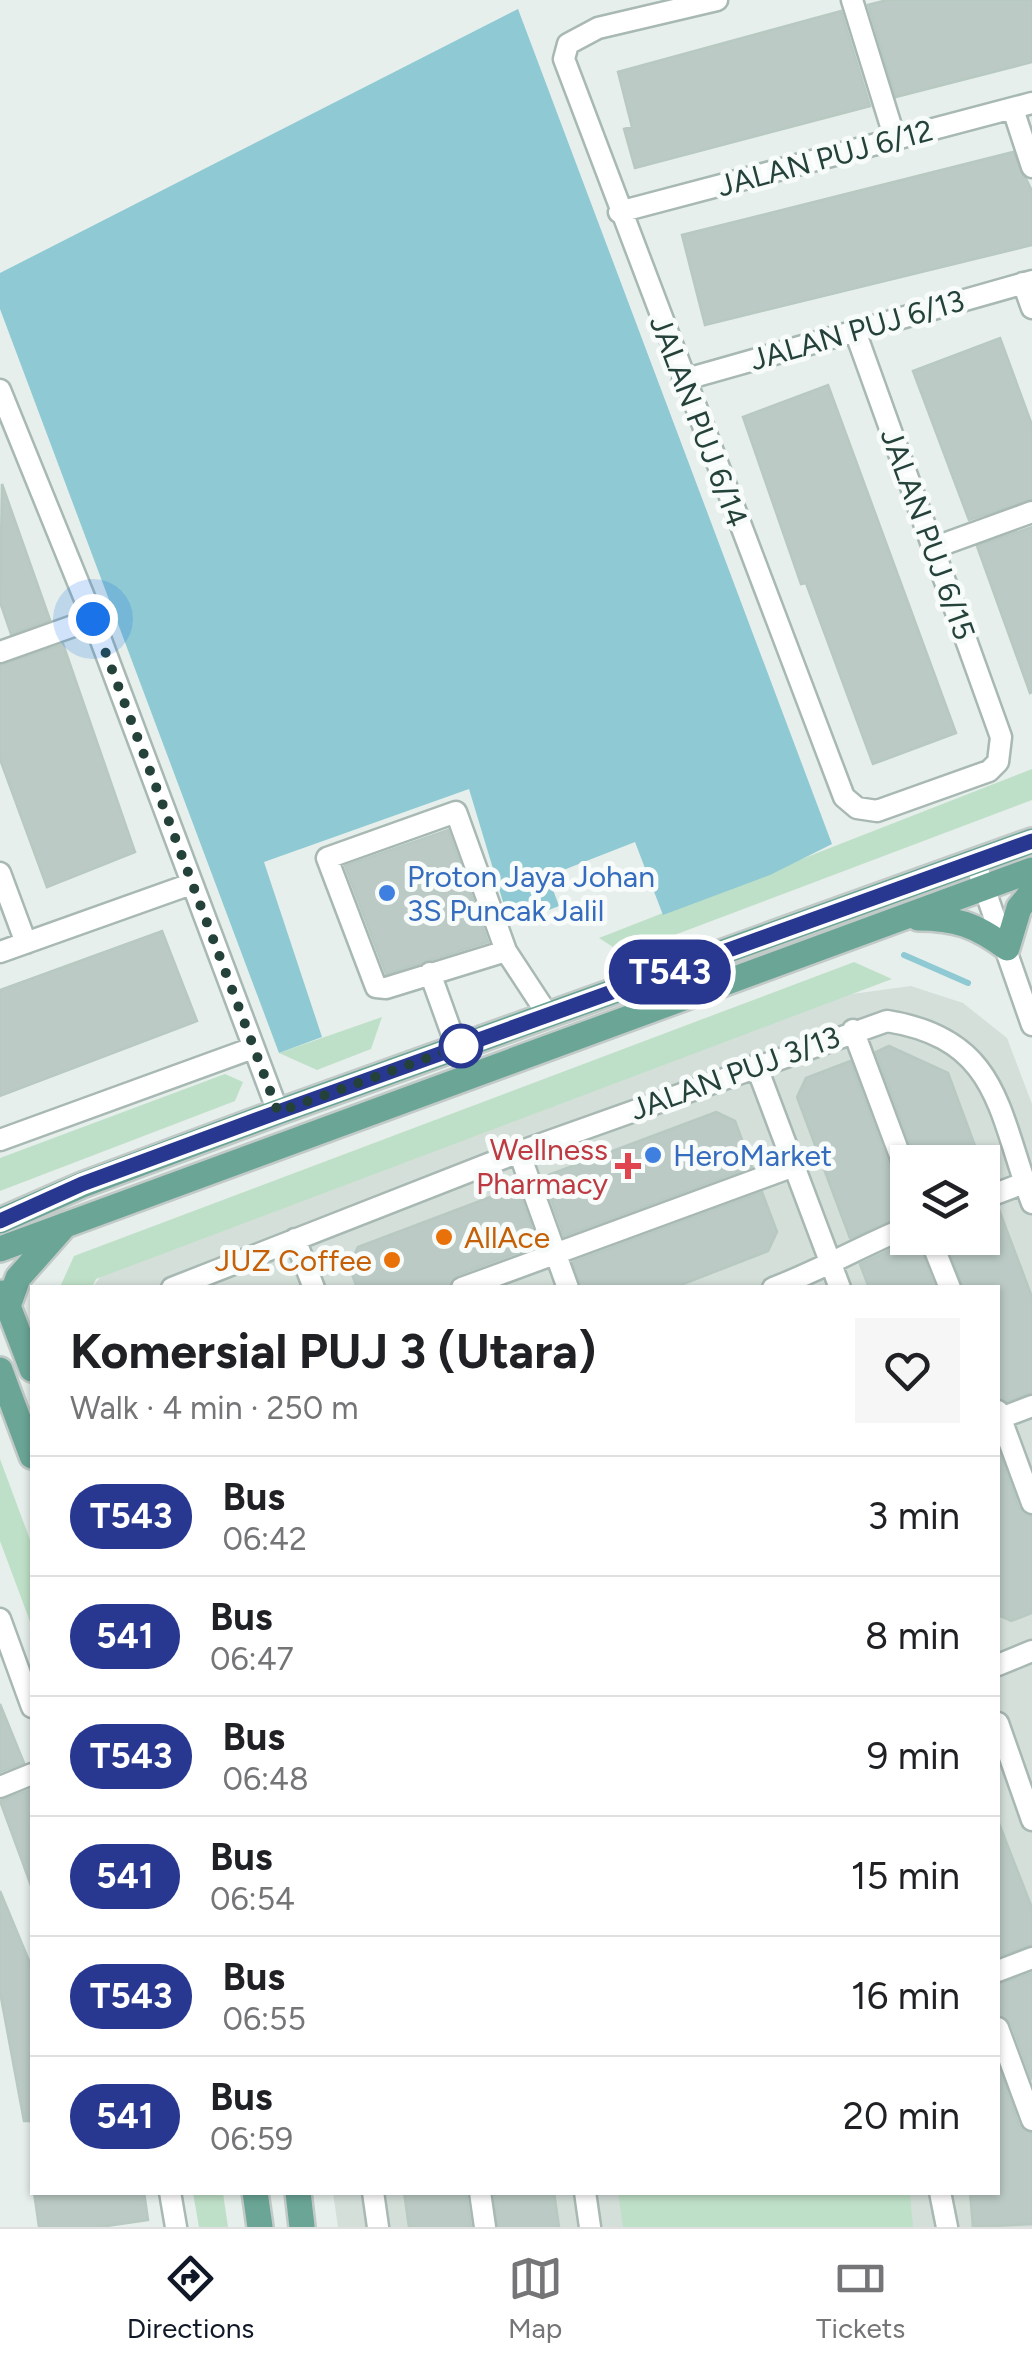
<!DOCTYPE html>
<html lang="en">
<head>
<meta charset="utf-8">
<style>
  :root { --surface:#fff; --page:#f6f6f6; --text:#202124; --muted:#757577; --line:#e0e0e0; --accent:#111827 }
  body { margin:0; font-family:Figtree,sans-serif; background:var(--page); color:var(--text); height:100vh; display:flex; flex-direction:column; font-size:38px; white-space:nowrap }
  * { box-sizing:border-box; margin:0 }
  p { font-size:32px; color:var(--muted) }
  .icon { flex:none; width:55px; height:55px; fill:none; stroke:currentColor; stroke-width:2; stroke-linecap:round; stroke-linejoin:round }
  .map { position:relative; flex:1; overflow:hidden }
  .drawer { position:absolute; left:30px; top:1285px; width:970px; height:910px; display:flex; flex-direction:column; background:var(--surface); border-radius:0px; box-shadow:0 2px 8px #0004 }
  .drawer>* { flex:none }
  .badge { padding:0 20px; border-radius:32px; font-size:35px; line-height:65px }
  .buttons { position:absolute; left:890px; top:1145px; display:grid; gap:20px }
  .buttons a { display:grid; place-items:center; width:110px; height:110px; border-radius:0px; background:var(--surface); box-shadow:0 2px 8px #0004; font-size:50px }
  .you { position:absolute; width:50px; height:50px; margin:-25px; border:8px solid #fff; border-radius:50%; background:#1a73e8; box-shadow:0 0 0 15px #1a73e833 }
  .map>.badge { position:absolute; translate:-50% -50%; box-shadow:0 0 0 5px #fff }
  .round { display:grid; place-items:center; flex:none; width:105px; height:105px; border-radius:0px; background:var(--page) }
  .overview { display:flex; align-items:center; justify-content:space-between; height:170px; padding:0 40px }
  h1 { font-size:48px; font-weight:700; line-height:75px }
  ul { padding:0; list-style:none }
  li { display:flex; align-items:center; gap:30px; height:120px; padding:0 40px; border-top:2px solid var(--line) }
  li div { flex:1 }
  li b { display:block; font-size:38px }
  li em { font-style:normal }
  li .badge { min-width:110px; font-weight:700; text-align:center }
  .dock { display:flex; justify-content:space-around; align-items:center; height:140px; border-top:2px solid var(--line); background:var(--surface); font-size:28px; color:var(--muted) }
  .dock a { display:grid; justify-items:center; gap:5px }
  .dock .active { color:var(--accent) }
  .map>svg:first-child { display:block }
  .built { fill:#d4dfda; fill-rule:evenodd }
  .green { fill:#bfe0c8 }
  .water { fill:#8ec9d4 }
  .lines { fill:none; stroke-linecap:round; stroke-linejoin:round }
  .stream { stroke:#8ec9d4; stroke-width:6 }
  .building { fill:#bbcac4; stroke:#b8c9c2; stroke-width:2.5 }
  .minor-casing { stroke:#a8b8b2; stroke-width:25 }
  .major-casing { stroke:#c2cac8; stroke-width:30 }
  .minor { stroke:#fff; stroke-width:20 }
  .major { stroke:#6aa596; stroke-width:25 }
  .line-casing { stroke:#fff; stroke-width:22 }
  .line { stroke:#283890; stroke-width:15 }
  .walk { stroke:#24423a; stroke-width:10; stroke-dasharray:0 18 }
  .shop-dot { fill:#3f7fe0; stroke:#f7fbf9; stroke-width:4 }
  .stop-dot { fill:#fff; stroke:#283890; stroke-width:5 }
  .health-dot { fill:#e0444e; stroke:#f7fbf9; stroke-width:4 }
  .food-dot { fill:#e8710a; stroke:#f7fbf9; stroke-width:4 }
  .labels { text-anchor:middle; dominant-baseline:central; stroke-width:10; stroke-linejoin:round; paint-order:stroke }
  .street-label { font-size:30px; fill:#24423a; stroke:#f7fbf9 }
  .shop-label { font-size:30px; fill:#366cbe; stroke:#f7fbf9; text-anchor:start }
  .health-label { font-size:30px; fill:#be3a42; stroke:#f7fbf9; text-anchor:end }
  .food-label { font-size:30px; fill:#c56008; stroke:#f7fbf9; text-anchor:start }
</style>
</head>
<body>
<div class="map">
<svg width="1032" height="2227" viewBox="0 0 1032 2227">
  <rect width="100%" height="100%" fill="#e6efeb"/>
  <path class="built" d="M911,986L963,1003L1007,1038L1032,1104V2227H338L333,2193L998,2192V1288H92L105,1271L837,996ZM908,1162H982V1238H908Z"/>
  <path class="green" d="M1032,769V800L624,954L599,938Z
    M854,962L892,979L96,1279L92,1287H60L74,1256Z
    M382,1017L371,1049L317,1070L279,1053Z
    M225,1074L243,1082L235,1101L0,1191V1158Z
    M0,1459L32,1545V1627L0,1541Z
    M193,2193H223L228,2227H199Z
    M618,2193H910L913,2227H623Z"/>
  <path class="water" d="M518,9L832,844L770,875L663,915L635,842L548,876L559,906L510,925L469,789L264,862L322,1037L279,1053L0,309V273Z"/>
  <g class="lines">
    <path class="stream" d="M904,955L968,983"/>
  </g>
  <path class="building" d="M887,0H1032V62L896,97L868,5Z
    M841,11L870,106L635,168L624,129L632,127L618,72Z
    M1013,152L1032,191V245L705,325L682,235Z
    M1000,338L1032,425V499L969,520L913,371Z
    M828,385L956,733L873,764L806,583L801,584L743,417Z
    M2,484L50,620L11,634L0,602Z
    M1032,527V692L1030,693L977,546Z
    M63,644L135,852L47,887L0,759V665Z
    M448,830L488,942L386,974L345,866Z
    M162,931L197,1021L0,1096V990Z
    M889,1046L948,1073L981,1162H917L876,1052Z
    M850,1061L895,1182L908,1202V1214L850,1238L797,1097L806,1078Z
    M716,1112L735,1121L752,1167L564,1236L543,1177Z
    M517,1187L538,1245L457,1275L448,1288H357L349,1266L358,1247Z
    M762,1192L777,1232L768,1251L673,1288H581L573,1262Z
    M998,1207L1032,1297V1393L1007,1401L998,1398V1288H963L945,1238H982V1212Z
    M916,1238L935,1288H869L860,1264Z
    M998,1449L1019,1508L1032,1516V1613L1011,1621L998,1615Z
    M0,1704L24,1763L0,1772Z
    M32,1789V1888L0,1801Z
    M998,1821L1032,1908V1945L998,1956Z
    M0,1891L32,1968V2121H24L0,1992Z
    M1032,1973V2080L1011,2023L998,2015V1985Z
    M998,2066L1019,2125L1032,2133V2224L973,2227L970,2192H998Z
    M34,2192H144L148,2220L100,2227H39Z
    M404,2192H466L471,2227H409Z
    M494,2192H554L559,2227H498Z"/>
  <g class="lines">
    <g class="minor-casing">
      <path id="minor" d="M717,0L598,28L568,44L564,59L844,797L857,808L877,811L989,771L998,762L1001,737L855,331
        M852,0L895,139
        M1013,109L1032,167
        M619,212L1032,103
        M1023,283L1032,308
        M683,380L1032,281
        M0,390L93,619L278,1112
        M933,548L1032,512
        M0,652L93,619
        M0,873L26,943
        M979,873L1032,1025
        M506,951L386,988L376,987L327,858L456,812L506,951L548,1015
        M0,952L191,884
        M430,973L457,1048
        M853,1030L908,1177
        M756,1065L840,1288
        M0,1140L253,1048
        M519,1152L568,1288
        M982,1199L1024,1183
        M930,1238L950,1288
        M295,1239L314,1288
        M172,1288L519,1152L887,1021C1000,1039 998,1113 1032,1203
        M462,1288L794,1166
        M773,1288C821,1270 861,1246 908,1227
        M998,1411L1032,1503
        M998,1419L1032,1406
        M0,1619L32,1707
        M998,1665L1032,1651
        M998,1723L1032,1820
        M0,1787L32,1774
        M998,1971L1032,1958
        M998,2028L1032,2120
        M170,2192L176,2227
        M373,2192L378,2227
        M480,2192L485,2227
        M585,2192L590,2227
        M940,2192L947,2227"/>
    </g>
    <g class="major-casing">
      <path id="major" d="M918,918C956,918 976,925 1007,948L1019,908L1032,892
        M0,1221L82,1185L278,1112L1032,841
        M0,1249L1032,870
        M3,1293L32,1369
        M8,1306L18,1278L65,1225
        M0,1370L32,1456
        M255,2192L260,2227
        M298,2192L302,2227"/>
    </g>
    <use href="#minor" class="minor"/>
    <use href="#major" class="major"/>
  </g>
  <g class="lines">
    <g class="line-casing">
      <path id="line" d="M0,1221L82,1184L278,1112L1032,841"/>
    </g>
    <use href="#line" class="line"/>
    <path class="walk" d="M93,619L278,1112L461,1046"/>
  </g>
  <g class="shop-dot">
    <circle cx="387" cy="893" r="10"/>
    <circle cx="653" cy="1155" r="10"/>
  </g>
  <circle class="stop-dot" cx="461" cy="1046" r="20"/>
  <path class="health-dot" d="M623 1151h10v10h10v10h-10v10h-10v-10h-10v-10h10z"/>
  <g class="food-dot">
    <circle cx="444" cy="1237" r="10"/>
    <circle cx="392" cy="1260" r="10"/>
  </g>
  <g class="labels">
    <g class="street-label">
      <text transform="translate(825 158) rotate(-15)">JALAN PUJ 6/12</text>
      <text transform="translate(857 330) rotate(-16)">JALAN PUJ 6/13</text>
      <text transform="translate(699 421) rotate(69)">JALAN PUJ 6/14</text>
      <text transform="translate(928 534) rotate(70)">JALAN PUJ 6/15</text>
      <text transform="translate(735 1073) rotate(-20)">JALAN PUJ 3/13</text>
    </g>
    <g class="shop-label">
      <text x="407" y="876">Proton Jaya Johan<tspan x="407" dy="34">3S Puncak Jalil</tspan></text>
      <text x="673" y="1155">HeroMarket</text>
    </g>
    <g class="health-label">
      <text x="608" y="1149">Wellness<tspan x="608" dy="34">Pharmacy</tspan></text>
    </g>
    <g class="food-label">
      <text x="464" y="1237">AllAce</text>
      <text x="372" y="1260" text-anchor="end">JUZ Coffee</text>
    </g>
  </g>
</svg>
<div class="buttons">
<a><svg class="icon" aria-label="layers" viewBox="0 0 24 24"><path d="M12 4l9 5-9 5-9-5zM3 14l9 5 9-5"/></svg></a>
</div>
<div class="you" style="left:93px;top:619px"></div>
<b class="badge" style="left:670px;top:972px;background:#283890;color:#fff">T543</b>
<section class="drawer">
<div class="overview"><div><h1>Komersial PUJ 3 (Utara)</h1><p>Walk · 4 min · 250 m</p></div><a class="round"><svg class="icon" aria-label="heart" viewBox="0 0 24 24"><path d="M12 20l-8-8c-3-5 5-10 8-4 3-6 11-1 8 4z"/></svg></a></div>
<ul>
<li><span class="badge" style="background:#283890;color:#fff">T543</span><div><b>Bus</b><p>06:42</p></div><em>3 min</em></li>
<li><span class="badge" style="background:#283890;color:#fff">541</span><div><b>Bus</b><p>06:47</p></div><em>8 min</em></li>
<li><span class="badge" style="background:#283890;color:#fff">T543</span><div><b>Bus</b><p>06:48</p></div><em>9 min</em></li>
<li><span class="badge" style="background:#283890;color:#fff">541</span><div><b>Bus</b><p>06:54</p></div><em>15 min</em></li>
<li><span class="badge" style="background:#283890;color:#fff">T543</span><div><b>Bus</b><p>06:55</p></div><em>16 min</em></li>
<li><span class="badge" style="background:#283890;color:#fff">541</span><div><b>Bus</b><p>06:59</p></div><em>20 min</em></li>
</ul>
</section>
</div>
<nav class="dock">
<a class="active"><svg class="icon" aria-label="directions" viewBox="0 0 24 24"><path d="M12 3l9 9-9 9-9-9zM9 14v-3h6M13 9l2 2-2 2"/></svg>Directions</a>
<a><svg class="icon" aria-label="map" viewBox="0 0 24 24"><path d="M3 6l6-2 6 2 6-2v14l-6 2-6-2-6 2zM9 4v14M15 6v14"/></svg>Map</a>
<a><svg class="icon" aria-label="tickets" viewBox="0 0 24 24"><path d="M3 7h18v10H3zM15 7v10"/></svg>Tickets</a>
</nav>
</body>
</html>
